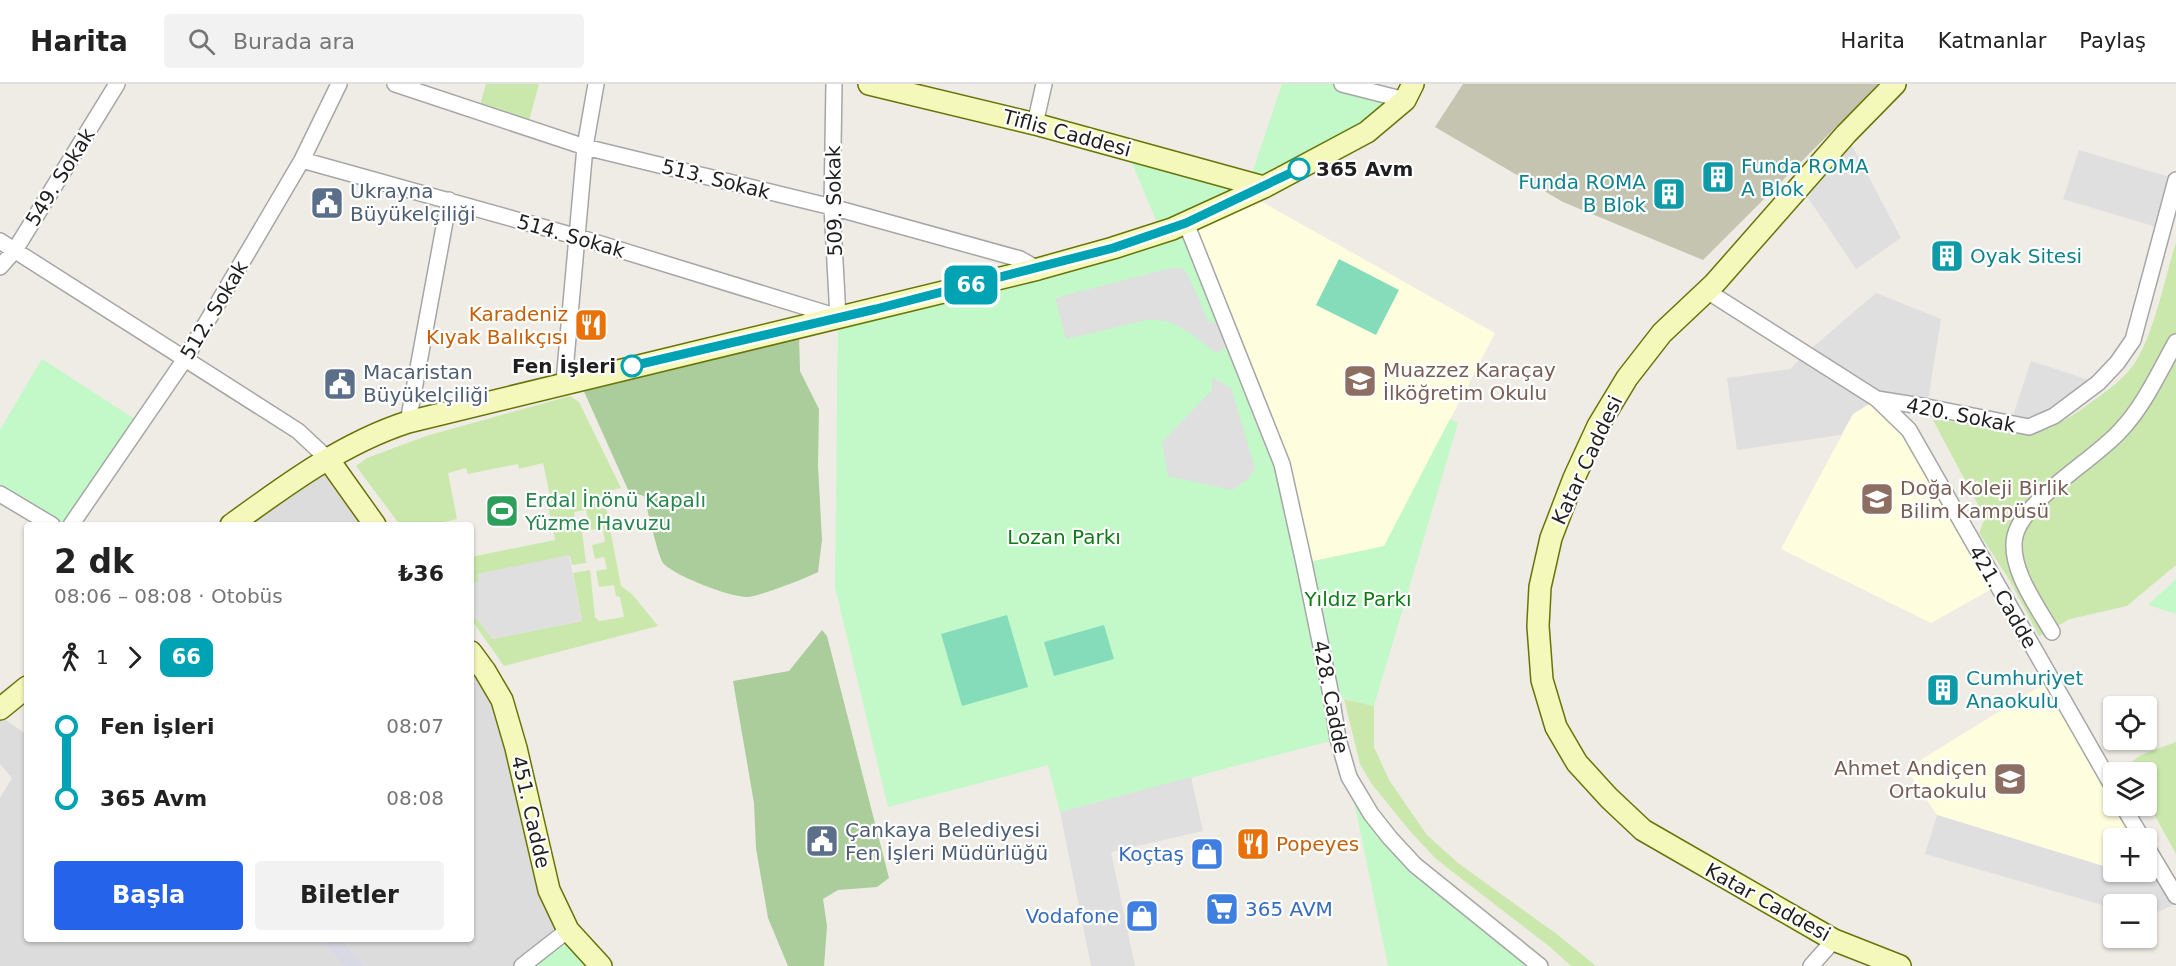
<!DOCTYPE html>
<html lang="tr">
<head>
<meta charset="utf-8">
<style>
  :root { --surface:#fff; --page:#f2f2f2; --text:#222; --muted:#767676; --line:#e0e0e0; --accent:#2563eb }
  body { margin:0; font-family:"DejaVu Sans",sans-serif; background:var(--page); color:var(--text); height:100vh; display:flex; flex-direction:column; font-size:22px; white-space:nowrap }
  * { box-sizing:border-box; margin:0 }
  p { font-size:20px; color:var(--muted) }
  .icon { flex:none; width:33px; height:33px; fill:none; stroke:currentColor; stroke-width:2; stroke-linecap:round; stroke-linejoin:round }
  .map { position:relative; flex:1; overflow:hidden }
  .panel { position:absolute; left:24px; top:438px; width:450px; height:420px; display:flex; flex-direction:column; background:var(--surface); border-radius:6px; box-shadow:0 2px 4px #0004 }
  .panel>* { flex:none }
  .badge { padding:0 12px; border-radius:9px; font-size:21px; line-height:39px }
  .controls { position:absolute; left:2103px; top:612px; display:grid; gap:12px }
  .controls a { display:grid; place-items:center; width:54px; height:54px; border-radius:6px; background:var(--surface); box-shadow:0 2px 4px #0004; font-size:30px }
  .map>.badge { position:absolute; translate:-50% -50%; box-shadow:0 0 0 3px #fff }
  .legs { display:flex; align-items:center; gap:9px; height:66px; padding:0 30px; font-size:20px }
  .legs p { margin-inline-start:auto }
  .summary { display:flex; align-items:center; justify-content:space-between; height:102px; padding:0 30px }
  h1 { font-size:33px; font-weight:700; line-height:45px }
  .button { display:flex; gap:12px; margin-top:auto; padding:12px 30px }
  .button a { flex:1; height:69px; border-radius:6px; background:var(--accent); color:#fff; font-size:24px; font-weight:700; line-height:69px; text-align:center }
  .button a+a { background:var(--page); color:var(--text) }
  ul { padding:0 30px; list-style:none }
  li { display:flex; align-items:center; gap:21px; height:72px; font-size:22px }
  li i { display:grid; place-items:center; width:9px; height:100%; margin:0 8px; background:currentColor }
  li i::after { content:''; width:15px; height:15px; margin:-8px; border:4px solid; border-radius:50%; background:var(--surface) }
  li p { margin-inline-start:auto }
  li:first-child i { background:linear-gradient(#0000 50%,currentColor 0) }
  li:last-child i { background:linear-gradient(currentColor 50%,#0000 0) }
  header { display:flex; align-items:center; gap:36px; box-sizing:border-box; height:84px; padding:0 30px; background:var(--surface); border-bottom:2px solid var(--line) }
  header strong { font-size:28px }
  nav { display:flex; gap:33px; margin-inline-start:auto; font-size:21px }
  .search { width:420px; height:54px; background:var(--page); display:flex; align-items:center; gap:15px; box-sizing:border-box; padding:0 21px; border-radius:6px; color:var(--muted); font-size:22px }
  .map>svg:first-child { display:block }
  .residential { fill:#dddcdc }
  .education { fill:#fefedf }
  .construction { fill:#c4c4b1 }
  .grass { fill:#cae8ac }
  .forest { fill:#aacd9b }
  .park { fill:#c3f8c8 }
  .pitch { fill:#85dcba }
  .parking { fill:#dfdfdf }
  .plaza { fill:#d9d9e5 }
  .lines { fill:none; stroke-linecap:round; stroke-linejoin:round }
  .street-casing { stroke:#a6a6a6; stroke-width:18 }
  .secondary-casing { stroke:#687408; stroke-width:24 }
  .street { stroke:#fff; stroke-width:15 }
  .secondary { stroke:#f5f8bb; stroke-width:21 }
  .line-1-casing { stroke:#fff; stroke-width:14 }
  .line-1 { stroke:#00a3b4; stroke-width:9 }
  .stop-1-dot { fill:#fff; stroke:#00a3b4; stroke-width:3 }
  .labels { text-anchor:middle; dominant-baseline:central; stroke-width:4.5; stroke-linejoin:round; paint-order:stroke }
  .street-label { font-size:20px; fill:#1f1f1f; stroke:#fff }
  .culture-label { font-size:20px; fill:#0d838f; stroke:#fff; text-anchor:start }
  .stop-label { font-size:20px; font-weight:bold; fill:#1f1f1f; stroke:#fff; text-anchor:start }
  .service-label { font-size:20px; fill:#4e5e75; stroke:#fff; text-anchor:start }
  .food-label { font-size:20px; fill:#c56008; stroke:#fff; text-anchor:end }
  .education-label { font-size:20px; fill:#785e54; stroke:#fff; text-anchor:start }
  .leisure-label { font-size:20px; fill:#27864d; stroke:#fff; text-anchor:start }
  .park-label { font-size:20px; fill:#0e7b17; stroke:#fff }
  .shop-label { font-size:20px; fill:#366cbe; stroke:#fff; text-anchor:end }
</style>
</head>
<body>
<header>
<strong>Harita</strong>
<div class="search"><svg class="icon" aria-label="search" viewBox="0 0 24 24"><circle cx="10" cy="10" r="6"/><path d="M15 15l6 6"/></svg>Burada ara</div>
<nav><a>Harita</a><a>Katmanlar</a><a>Paylaş</a></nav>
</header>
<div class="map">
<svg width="2176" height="882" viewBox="0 0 2176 882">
  <rect width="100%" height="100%" fill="#efece5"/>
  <path class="residential" d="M328,375L375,441H231Z
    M471,568L485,587L568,846L522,882H364L342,855H471Z
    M0,632L27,651V855H320L343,882H0V714L12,694L0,680Z"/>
  <path class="education" d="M1248,110L1495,249L1384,463L1304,479L1186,139Z
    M1877,315L1909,346L1997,502L1931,539L1781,465L1853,330Z
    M2050,596L2113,705L2114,722H2123L2142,754H2114L2113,785L1937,731L1906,685Z"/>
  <path class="construction" d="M1463,0H1879L1703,176L1563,118L1435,43Z"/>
  <path class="grass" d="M486,0H539L527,44L478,28Z
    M2176,158V481L2127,522L2070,535L2039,552L2010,497L1979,449L1985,434L1933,336C1965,336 1996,351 2028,350C2044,349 2069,334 2082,325C2099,312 2122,298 2134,280C2154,251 2165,193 2176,158Z
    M570,312L579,318L621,404L603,408L621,502L632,510L658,542L504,582L471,535V532L479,537L492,555L582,537L573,489L590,486L595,533L599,537L624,533L620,513L616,512L614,501L599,503L596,487L607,485L604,473L595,475L592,461L605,458L603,444L591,446L586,426L574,428L576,440H581L586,479L572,481L570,472L478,490L479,498L471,500V473L555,456L548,422L552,421L543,379L519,385L518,380L468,390L466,384L448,389L457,435L430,441H400L356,382L367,374L426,352Z
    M1344,615L1374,622V663L1389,696L1427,751L1458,779L1558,851L1596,882H1571L1550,863L1436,775L1409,746L1371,699L1360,680Z
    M2176,658V770L2147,717L2146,688H2131L2127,681L2141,671Z"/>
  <path class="forest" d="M799,252L800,287L819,325L818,381L822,456L818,488C806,494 761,512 748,513C732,514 674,492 663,479C658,472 647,424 644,412L629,408L582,303Z
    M822,546L827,552L889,794L877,803L838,806L823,815L827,842L824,882H788L768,834L756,764L754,719L733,597L789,587Z"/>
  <path class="park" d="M1282,0H1342L1405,16L1186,140L1282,380L1304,479L1384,462L1450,335L1458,339L1374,622L1331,611L1338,655L1060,728L1048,681L888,723L835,503L838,233L1161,148L1126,65L1249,98Z
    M42,275L141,339L70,441H52L0,410V346Z
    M2176,495V530L2148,521Z
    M1349,693L1390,754L1540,882H1388Z
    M568,846L601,882H522Z"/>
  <path class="pitch" d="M1339,175L1399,206L1376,251L1316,221Z
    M1007,531L1028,603L962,622L941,550Z
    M1104,541L1114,575L1054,592L1044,558Z"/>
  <path class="parking" d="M1846,50L1901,154L1856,185L1800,102Z
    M2079,66L2176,95L2163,145L2063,115Z
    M1171,184H1181L1187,189L1209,238L1217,239L1225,236L1235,260L1216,269L1190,249L1170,238L1151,235L1066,255L1055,214Z
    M1876,209L1941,235L1927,323L1877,315L1853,330L1841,351L1737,366L1727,294L1790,285L1806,269Z
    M2031,277L2098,299L2054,332L2010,340Z
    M1212,293L1231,304L1255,384L1248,395L1232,406L1168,392L1162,358L1212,306Z
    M569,471L582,537L492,555L479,537L471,532V500L479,498L478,490Z
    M1191,693L1203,747L1111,768L1135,882H1091L1060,728Z
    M1937,731L2113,785L2114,788L2144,789L2157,781L2176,812V820L2155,829H2147L2146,820H2114L2113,824L1925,770Z"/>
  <path class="plaza" d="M320,855H342L364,882H343Z"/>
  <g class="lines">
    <g class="street-casing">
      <path id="street" d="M395,0L585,63L832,123L1020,175L1038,185
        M1342,0L1405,16
        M1035,40L1044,0
        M302,76L578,153L838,233L832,123L834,0
        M1186,139L1282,380L1304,479L1331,611L1338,655L1349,693L1371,730L1390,754L1415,781L1540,882
        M0,157L298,347L328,375
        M0,183L15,166L117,0
        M1707,207L1877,315L1909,346L2114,705
        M564,298L585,63L596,0
        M1877,315L1927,323L2029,343L2054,332L2098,299L2117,279L2133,256L2176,96
        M408,338L449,116
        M0,410L52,441
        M71,441L185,275L302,76L339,0
        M2052,548C2037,522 2008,483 2015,452C2024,415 2093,377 2120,347C2144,322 2159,288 2176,258
        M2123,722L2142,754
        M2146,762L2176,812
        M522,882L568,846
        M1811,882L1834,856"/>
    </g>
    <g class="secondary-casing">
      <path id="secondary" d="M869,0L1035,40L1264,103
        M1895,0L1846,50L1714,200L1662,249L1627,294L1598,342L1574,394L1551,454L1540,503L1538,542L1542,596L1556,643L1577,679L1609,714L1643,746L1834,856L1900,882
        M328,375L375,441
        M231,441C286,401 343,359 408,338L1038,185L1113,164L1172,145L1264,103L1367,48L1405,16L1413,0
        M471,568L485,587L502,616L516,664L549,806L568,846L601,882
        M0,625L27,603"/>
    </g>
    <use href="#street" class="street"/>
    <use href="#secondary" class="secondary"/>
  </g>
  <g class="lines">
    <g class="line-1-casing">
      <path id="line-1" d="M632,282L876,225L1113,164L1186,139L1299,85"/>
    </g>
    <use href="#line-1" class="line-1"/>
  </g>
  <defs>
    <g id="building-square" transform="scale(1.725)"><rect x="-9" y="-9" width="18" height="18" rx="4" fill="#0f9aa8" stroke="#fff"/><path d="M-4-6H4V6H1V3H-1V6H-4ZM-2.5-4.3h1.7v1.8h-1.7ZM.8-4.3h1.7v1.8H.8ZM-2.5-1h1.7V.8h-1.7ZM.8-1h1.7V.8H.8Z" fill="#fff"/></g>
    <g id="civic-square" transform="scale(1.725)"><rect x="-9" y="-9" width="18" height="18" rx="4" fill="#5c6f8a" stroke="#fff"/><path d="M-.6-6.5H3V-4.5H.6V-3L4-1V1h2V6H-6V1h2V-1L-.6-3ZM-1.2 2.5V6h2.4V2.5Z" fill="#fff"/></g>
    <g id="restaurant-square" transform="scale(1.725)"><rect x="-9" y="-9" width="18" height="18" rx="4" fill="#e8710a" stroke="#fff"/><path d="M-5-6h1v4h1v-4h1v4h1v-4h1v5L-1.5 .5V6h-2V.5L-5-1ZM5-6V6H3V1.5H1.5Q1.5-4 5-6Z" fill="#fff"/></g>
    <g id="school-square" transform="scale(1.725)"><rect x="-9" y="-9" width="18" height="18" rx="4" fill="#8d6e63" stroke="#fff"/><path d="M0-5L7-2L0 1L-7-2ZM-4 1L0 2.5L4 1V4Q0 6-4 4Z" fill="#fff"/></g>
    <g id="stadium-square" transform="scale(1.725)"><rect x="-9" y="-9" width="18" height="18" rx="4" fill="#2e9e5b" stroke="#fff"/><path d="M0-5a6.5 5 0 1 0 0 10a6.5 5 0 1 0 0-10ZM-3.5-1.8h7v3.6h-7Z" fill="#fff"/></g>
    <g id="shop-square" transform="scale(1.725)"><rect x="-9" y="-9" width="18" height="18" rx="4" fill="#3f7fe0" stroke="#fff"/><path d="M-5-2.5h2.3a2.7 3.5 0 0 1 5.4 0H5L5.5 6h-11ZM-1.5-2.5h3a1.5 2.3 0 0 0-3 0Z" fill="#fff"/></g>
    <g id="supermarket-square" transform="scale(1.725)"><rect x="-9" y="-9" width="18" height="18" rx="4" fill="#3f7fe0" stroke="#fff"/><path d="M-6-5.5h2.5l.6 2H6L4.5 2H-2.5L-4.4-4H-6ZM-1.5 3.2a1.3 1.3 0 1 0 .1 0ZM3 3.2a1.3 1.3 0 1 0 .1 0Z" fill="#fff"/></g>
  </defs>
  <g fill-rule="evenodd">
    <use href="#building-square" x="1718" y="93"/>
    <use href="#building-square" x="1669" y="110"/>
    <use href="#civic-square" x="327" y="119"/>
    <use href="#building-square" x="1947" y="172"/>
    <use href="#restaurant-square" x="591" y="241"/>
    <use href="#school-square" x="1360" y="297"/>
    <use href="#civic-square" x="340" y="300"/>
    <use href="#school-square" x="1877" y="415"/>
    <use href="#stadium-square" x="502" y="427"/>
    <use href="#building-square" x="1943" y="606"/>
    <use href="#school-square" x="2010" y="695"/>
    <use href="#civic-square" x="822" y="757"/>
    <use href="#restaurant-square" x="1253" y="760"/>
    <use href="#shop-square" x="1207" y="770"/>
    <use href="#supermarket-square" x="1222" y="825"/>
    <use href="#shop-square" x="1142" y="832"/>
  </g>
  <g class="stop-1-dot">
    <circle cx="1299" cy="85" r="10"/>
    <circle cx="632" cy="282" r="10"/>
  </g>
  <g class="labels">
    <g class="street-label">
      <text transform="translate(1067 49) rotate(15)">Tiflis Caddesi</text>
      <text transform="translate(60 93) rotate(-58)">549. Sokak</text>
      <text transform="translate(716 95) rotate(14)">513. Sokak</text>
      <text transform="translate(834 117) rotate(-91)">509. Sokak</text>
      <text transform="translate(571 152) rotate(16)">514. Sokak</text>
      <text transform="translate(214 226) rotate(-59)">512. Sokak</text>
      <text transform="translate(1961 331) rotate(11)">420. Sokak</text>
      <text transform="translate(1587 376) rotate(-65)">Katar Caddesi</text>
      <text transform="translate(2003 513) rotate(60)">421. Cadde</text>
      <text transform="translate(1331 613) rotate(79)">428. Cadde</text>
      <text transform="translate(531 728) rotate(77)">451. Cadde</text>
      <text transform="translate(1768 818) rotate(29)">Katar Caddesi</text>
    </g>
    <g class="culture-label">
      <text x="1741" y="82">Funda ROMA<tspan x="1741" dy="23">A Blok</tspan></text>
      <text x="1646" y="98" text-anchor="end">Funda ROMA<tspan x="1646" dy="23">B Blok</tspan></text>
      <text x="1970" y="172">Oyak Sitesi</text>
      <text x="1966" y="594">Cumhuriyet<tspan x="1966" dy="23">Anaokulu</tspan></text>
    </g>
    <g class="stop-label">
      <text x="1316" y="85">365 Avm</text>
      <text x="616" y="282" text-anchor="end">Fen İşleri</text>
    </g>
    <g class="service-label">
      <text x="350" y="107">Ukrayna<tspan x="350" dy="23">Büyükelçiliği</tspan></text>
      <text x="363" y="288">Macaristan<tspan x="363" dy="23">Büyükelçiliği</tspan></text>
      <text x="845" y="746">Çankaya Belediyesi<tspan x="845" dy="23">Fen İşleri Müdürlüğü</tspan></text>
    </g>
    <g class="food-label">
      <text x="568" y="230">Karadeniz<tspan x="568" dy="23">Kıyak Balıkçısı</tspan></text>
      <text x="1276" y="760" text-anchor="start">Popeyes</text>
    </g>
    <g class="education-label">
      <text x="1383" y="286">Muazzez Karaçay<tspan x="1383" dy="23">İlköğretim Okulu</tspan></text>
      <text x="1900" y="404">Doğa Koleji Birlik<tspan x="1900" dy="23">Bilim Kampüsü</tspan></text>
      <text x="1987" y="684" text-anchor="end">Ahmet Andiçen<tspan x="1987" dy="23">Ortaokulu</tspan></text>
    </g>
    <g class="leisure-label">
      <text x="525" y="416">Erdal İnönü Kapalı<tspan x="525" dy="23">Yüzme Havuzu</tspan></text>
    </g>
    <g class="park-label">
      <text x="1064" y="453">Lozan Parkı</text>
      <text x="1358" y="515">Yıldız Parkı</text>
    </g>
    <g class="shop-label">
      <text x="1184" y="770">Koçtaş</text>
      <text x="1245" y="825" text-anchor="start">365 AVM</text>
      <text x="1119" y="832">Vodafone</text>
    </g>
  </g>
</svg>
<div class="controls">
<a><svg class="icon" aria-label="locate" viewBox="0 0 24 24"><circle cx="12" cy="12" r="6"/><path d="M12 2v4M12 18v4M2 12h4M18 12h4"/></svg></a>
<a><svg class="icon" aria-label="layers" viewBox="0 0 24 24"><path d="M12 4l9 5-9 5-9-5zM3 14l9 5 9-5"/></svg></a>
<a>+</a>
<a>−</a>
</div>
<b class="badge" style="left:971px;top:201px;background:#00a3b4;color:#fff">66</b>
<section class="panel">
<div class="summary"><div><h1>2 dk</h1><p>08:06 – 08:08 · Otobüs</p></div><b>₺36</b></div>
<div class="legs"><svg class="icon" aria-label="walk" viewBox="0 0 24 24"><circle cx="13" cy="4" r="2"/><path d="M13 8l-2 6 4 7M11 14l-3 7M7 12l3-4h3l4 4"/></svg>1<svg class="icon" aria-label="forward" viewBox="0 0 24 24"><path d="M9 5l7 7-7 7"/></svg><b class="badge" style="background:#00a3b4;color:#fff">66</b></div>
<ul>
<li><i style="color:#00a3b4"></i><b>Fen İşleri</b><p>08:07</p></li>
<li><i style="color:#00a3b4"></i><b>365 Avm</b><p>08:08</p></li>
</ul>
<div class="button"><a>Başla</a><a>Biletler</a></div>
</section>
</div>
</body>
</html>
